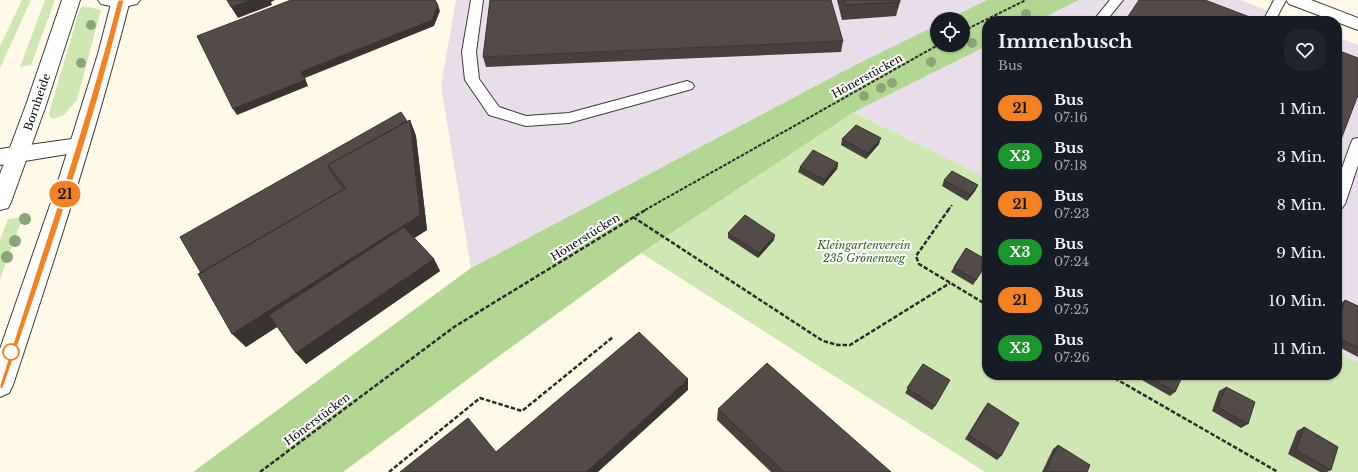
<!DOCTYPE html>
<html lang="de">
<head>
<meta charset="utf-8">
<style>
  :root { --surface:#171b24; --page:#20242c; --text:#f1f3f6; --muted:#9ea1a6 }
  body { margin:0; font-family:"Libre Baskerville",serif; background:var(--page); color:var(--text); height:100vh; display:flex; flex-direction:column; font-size:15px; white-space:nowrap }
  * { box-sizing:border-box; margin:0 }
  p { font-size:13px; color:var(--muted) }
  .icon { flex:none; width:22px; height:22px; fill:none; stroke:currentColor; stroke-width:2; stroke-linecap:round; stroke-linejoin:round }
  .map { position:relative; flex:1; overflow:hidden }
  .sheet { position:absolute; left:982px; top:16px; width:360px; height:364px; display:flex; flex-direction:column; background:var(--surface); border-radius:16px; box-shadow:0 1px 3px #0004 }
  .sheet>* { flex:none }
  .badge { padding:0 8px; border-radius:13px; font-size:14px; line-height:26px }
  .tools { position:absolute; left:930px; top:12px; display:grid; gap:8px }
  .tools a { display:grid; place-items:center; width:40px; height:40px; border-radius:50%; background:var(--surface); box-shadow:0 1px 3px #0004; font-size:20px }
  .map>.badge { position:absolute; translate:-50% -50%; box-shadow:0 0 0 2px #fff }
  .round { display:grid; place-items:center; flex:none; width:42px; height:42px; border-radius:16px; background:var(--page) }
  .headline { display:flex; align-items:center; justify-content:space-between; height:68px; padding:0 16px }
  h1 { font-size:19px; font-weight:700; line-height:30px }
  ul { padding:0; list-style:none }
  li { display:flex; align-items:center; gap:12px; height:48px; padding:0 16px }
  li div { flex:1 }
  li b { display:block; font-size:15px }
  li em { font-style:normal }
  li .badge { min-width:44px; font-weight:700; text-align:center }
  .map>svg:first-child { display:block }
  .industrial { fill:#e8dee9 }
  .green { fill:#cee7b3 }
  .forest { fill:#b2d793 }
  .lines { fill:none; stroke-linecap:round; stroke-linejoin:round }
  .service-casing { stroke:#3d3d3d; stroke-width:2 }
  .minor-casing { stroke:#3d3d3d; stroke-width:2 }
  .tertiary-casing { stroke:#3d3d3d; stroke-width:2 }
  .path-far1 { stroke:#2c2c2c; stroke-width:2; stroke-dasharray:3.5 1.5; stroke-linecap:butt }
  .path { stroke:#2c2c2c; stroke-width:2.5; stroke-dasharray:4.5 2; stroke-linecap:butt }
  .service { fill:#fff; fill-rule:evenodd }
  .minor { fill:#fff; fill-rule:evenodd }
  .tertiary { fill:#fff; fill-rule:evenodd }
  .tree { fill:#8aa578 }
  .wall { fill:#47403d }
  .shaded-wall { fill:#393432 }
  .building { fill:#524b47; stroke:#393432 }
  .line { fill:#f58220; stroke:#fff }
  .stop-dot { fill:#fff; stroke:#f58220; stroke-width:2 }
  .labels { text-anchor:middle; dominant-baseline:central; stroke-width:4; stroke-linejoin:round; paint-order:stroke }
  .street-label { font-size:11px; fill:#0a0a0a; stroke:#fff }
  .park-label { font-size:11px; font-style:italic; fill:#2b5f1d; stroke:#fff }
</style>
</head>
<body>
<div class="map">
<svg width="1358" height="472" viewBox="0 0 1358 472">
  <rect width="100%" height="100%" fill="#fffae7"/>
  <path class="industrial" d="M456,0H987L948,19H937V25L859,63L471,268L441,86Z
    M1079,0H1240L1295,21H1037Z
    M1337,37L1358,45V362L1337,352Z
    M987,46V178L854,112Z"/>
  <path class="green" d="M22,0H31L0,68V46Z
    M45,0H55L31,65L20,67Z
    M84,6L101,10L77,100L64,115L53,119L50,117L49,113L80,8Z
    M854,112L987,178V375H1337V352L1358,362V472H985L641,253Z
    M23,217L0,279V240L8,219Z"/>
  <path class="forest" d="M987,0H1079L1037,21H987V46L854,112L641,253L503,353L343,472H193L471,268L859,63L937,25V45H963V19H948Z"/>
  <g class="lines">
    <g class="service-casing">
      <path id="service" d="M471,0H483L476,52L479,79L499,107L526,116L569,113L687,81L692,83L694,86L692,89L569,123L526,126L489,115L465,80L462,52Z
        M1110,0H1123L1106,21H1093Z
        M1274,0H1286L1275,21H1263Z
        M1358,138V165L1345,204L1342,208L1337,210V182L1351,143L1353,139Z"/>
    </g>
    <g class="minor-casing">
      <path id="minor" d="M98,0H140L137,4L120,8L101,4Z
        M1286,0H1311L1358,18V30L1289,4Z
        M79,138L86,141L89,146L86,151L0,165V149Z"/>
    </g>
    <g class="tertiary-casing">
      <path id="tertiary" d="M62,0H80L46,105L11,202L8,208L0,210V174L26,105Z
        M112,0H130C97,130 55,257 13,385L9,393L0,397V349L55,191L98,54Z"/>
    </g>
    <path class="path-far1" d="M963,31L1026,0
      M645,210L938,45
      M948,210L952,205"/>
    <path class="path" d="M949,209L916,256L919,264L987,305
      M633,217L823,341L838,345H850L950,283
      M1109,375L1278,472
      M260,472L454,327L647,209
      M389,472L480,398L522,411L613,337"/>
    <use href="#service" class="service"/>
    <use href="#minor" class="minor"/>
    <use href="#tertiary" class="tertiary"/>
  </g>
  <g class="tree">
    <circle cx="1026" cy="14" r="5"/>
    <circle cx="91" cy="25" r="5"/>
    <circle cx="972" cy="43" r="5"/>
    <circle cx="931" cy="62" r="5"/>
    <circle cx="81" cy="63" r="5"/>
    <circle cx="892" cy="83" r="5"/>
    <circle cx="881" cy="88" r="5"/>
    <circle cx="864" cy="96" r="5"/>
    <circle cx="25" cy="219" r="6"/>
    <circle cx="15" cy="241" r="6"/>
    <circle cx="7" cy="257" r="6"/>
  </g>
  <path class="wall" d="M837,0H900V2L896,16L842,20Z
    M843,41L841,52L486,67L483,57Z
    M410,120L416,136L427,230L414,238L434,259L440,271L306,364L296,353L277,327L246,347L180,237Z
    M842,139L879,144L866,159L841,145Z
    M838,163L837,169L823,186L798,172L800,167Z
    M944,180L978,185L975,191L967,201L942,186Z
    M728,233L774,240L758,258L728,238Z
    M987,263L973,285L951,272L954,267Z
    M1345,300L1358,306V357L1337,346V308L1338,305Z
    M923,364L935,406L932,410L905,393Z
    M1133,375H1183L1175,392L1170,396Z
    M1226,387L1248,424L1241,428L1212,411L1219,391Z
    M988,403L1001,456L997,460L965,439L984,408Z
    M718,409L891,472H771L717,420Z
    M1304,427L1331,470L1327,472H1320L1288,454L1297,431Z
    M1058,445L1087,472H1042L1053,449Z"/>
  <path class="shaded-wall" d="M250,0H275L271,2L272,5L238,18L231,7Z
    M438,5L440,11L434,26L305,78L308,86L237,115L233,109L301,72Z
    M410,120L416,136L427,230L246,347L232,334Z
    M881,138L879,144L866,159L868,153Z
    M838,163L837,169L823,186L825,180Z
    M978,185L975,191L967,201L970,195Z
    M775,235L774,240L758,258L759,253Z
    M434,259L440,271L306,364L296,353Z
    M688,379V390L598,472H586Z"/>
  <path class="building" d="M227,0H250L231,7Z
    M291,0H435L438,5L432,20L301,72L305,80L233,109L197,36Z
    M490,0H831L843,41L483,57Z
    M844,0H900V2L845,5Z
    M1139,0H1205L1255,19L1254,21H1125Z
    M1337,50L1358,58V95L1337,150Z
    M401,112L407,121L328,165L333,175L344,189L201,273L180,237Z
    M410,120L420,215L232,334L198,274L346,188L328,165Z
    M856,125L881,138L868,153L842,139Z
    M813,150L838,163L825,180L800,167Z
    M952,171L978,185L970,195L944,180Z
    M745,215L775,235L759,253L728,233Z
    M404,227L434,259L296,353L269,315Z
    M966,248L987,260V263L976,280L954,267Z
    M1345,300L1358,306V348L1337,337V324Z
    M639,332L688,379L586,472H400L468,418L496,452Z
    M767,363L891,472H784L718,409Z
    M923,364L950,380L935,406L907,388Z
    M1146,375H1183L1175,392Z
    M1226,387L1255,402L1248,424L1218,407Z
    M988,403L1019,423L1001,456L969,435Z
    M1304,427L1338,447L1331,470L1296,450Z
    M1058,445L1090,465L1087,472H1048L1046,470Z"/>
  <path class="line" d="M118,0H124C92,131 48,258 4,385L3,388L0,389V385C40,258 84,131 118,0Z"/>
  <circle class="stop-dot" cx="11" cy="352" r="8"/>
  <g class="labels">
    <g class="street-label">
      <text transform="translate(867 76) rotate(-29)">Hönerstücken</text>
      <text transform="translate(37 102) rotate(-71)">Bornheide</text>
      <text transform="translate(585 237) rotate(-32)">Hönerstücken</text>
      <text transform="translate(317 419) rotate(-37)">Hönerstücken</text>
    </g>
    <g class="park-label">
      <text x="864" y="245">Kleingartenverein<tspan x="864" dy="13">235 Grönenweg</tspan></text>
    </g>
  </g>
</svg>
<div class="tools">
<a><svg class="icon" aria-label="locate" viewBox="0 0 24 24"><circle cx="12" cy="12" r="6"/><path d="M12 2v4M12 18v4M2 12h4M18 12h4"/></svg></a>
</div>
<b class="badge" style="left:65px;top:194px;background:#f58220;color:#111">21</b>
<section class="sheet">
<div class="headline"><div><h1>Immenbusch</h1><p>Bus</p></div><a class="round"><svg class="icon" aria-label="heart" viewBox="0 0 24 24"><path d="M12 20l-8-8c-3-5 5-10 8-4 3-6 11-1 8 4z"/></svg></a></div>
<ul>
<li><span class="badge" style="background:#f58220;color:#111">21</span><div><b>Bus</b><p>07:16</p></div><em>1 Min.</em></li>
<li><span class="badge" style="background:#1a962b;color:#fff">X3</span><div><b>Bus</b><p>07:18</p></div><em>3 Min.</em></li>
<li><span class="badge" style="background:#f58220;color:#111">21</span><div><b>Bus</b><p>07:23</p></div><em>8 Min.</em></li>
<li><span class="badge" style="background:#1a962b;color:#fff">X3</span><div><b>Bus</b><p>07:24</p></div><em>9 Min.</em></li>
<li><span class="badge" style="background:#f58220;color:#111">21</span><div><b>Bus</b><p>07:25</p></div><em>10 Min.</em></li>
<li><span class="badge" style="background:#1a962b;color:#fff">X3</span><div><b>Bus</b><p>07:26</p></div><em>11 Min.</em></li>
</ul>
</section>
</div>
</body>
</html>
